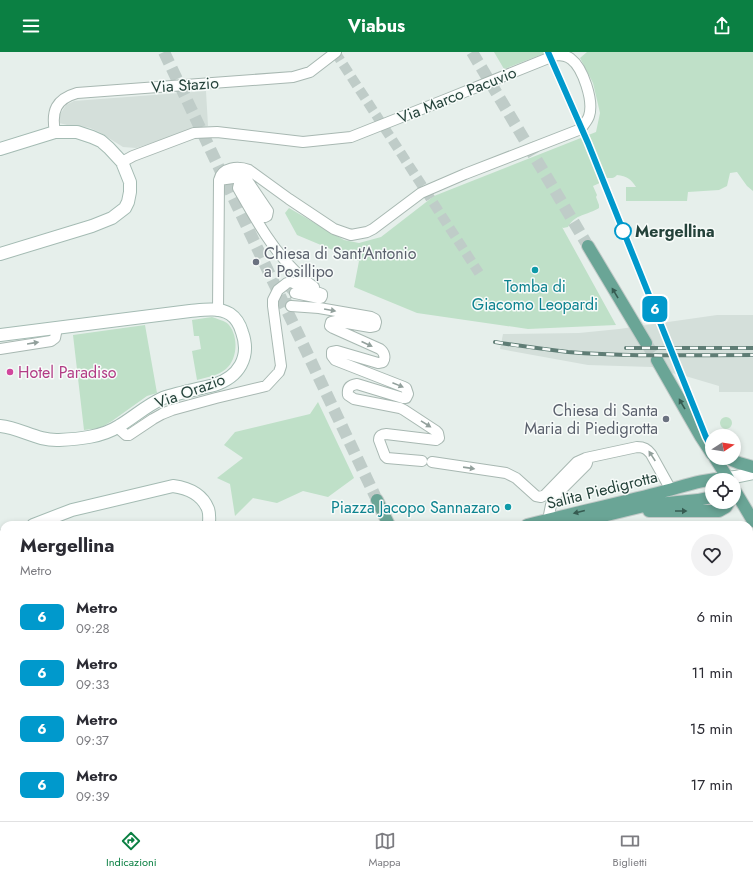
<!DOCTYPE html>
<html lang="it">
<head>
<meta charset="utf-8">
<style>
  :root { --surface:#fff; --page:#f2f2f3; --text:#2b2b33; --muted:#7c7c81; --line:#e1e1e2; --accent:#0b8043 }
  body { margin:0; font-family:Jost,sans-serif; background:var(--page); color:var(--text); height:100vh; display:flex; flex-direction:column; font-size:15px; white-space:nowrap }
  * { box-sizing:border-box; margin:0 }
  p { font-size:13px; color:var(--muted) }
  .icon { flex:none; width:22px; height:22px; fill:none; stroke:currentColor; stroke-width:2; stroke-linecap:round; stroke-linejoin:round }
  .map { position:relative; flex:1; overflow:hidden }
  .side { position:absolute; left:0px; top:469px; width:753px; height:300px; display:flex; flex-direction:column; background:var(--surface); border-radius:12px 12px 0 0; box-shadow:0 2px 6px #0003 }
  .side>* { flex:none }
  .badge { padding:0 8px; border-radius:6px; font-size:14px; line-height:26px }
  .needle { width:26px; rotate:78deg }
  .tools { position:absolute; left:705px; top:377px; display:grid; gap:8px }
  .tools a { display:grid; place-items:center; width:36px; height:36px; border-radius:50%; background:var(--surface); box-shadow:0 2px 6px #0003; font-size:20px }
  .map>.badge { position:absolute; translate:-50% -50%; box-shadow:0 0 0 2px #fff }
  .round { display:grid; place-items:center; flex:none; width:42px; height:42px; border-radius:21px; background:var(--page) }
  .overview { display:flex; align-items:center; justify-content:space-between; height:68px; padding:0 20px }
  h1 { font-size:19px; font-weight:700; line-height:30px }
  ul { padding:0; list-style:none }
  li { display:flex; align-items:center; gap:12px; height:56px; padding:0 20px }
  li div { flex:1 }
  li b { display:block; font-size:15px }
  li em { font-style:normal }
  li .badge { min-width:44px; font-weight:700; text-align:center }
  header { display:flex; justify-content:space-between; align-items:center; height:52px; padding:0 20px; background:var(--accent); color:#fff; font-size:18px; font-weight:700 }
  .tabs { display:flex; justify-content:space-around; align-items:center; height:56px; border-top:1px solid var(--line); background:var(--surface); font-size:11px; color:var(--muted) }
  .tabs a { display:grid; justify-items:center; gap:2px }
  .tabs .active { color:var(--accent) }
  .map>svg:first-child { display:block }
  .built { fill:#d4dfda }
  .green { fill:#bfe0c8 }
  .water { fill:#8ec9d4 }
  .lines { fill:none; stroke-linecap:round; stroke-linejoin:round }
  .street-tunnel { stroke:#bfccc8; stroke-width:10; stroke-dasharray:10 5; stroke-linecap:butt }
  .primary-tunnel { stroke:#bfccc8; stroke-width:12; stroke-dasharray:12 6; stroke-linecap:butt }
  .street-casing { stroke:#a8b8b2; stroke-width:12 }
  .secondary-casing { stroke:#a4bbb3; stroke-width:14 }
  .primary-casing { stroke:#c2cac8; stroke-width:14 }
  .street { stroke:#fff; stroke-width:10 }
  .secondary { stroke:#fff; stroke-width:12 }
  .primary { stroke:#6aa596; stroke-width:12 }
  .rail-casing { stroke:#5f7d75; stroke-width:4 }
  .rail { stroke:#f7fbf9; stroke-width:2.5; stroke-dasharray:8; stroke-linecap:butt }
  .oneway { fill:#365b51 }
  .oneway2 { fill:#92a09c }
  .line-casing { stroke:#fff; stroke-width:9 }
  .line { stroke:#09c; stroke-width:6 }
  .stop-dot { fill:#fff; stroke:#09c; stroke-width:2 }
  .worship-dot { fill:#6b7280; stroke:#f7fbf9; stroke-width:1.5 }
  .culture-dot { fill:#0f9aa8; stroke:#f7fbf9; stroke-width:1.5 }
  .hotel-dot { fill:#d1479c; stroke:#f7fbf9; stroke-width:1.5 }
  .labels { text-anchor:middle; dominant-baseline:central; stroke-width:3; stroke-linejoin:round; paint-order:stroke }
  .street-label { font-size:16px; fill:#24423a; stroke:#f7fbf9 }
  .stop-label { font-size:16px; font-weight:bold; fill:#24423a; stroke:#f7fbf9; text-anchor:start }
  .worship-label { font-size:16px; fill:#5b616d; stroke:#f7fbf9; text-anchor:start }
  .culture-label { font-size:16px; fill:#0d838f; stroke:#f7fbf9 }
  .hotel-label { font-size:16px; fill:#b23c85; stroke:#f7fbf9; text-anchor:start }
</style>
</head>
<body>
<header><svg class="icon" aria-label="menu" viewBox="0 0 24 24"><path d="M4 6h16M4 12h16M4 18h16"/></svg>Viabus<svg class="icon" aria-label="share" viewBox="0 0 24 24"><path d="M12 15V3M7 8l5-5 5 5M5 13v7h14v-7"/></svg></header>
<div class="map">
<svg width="753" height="769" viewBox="0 0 753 769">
  <rect width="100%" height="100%" fill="#e6efeb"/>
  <path class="built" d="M206,39L208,74L183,81L136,96L123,95L99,80L90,76L80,74L67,73L59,71V64L66,53L74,49Z
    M717,263H753V340H719V334L682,323H679L652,315L588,313L500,297L503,282L579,281L619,277Z"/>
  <path class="green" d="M494,0H548L504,17Z
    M587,0H753V139L747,134L737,120L730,121L727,134L719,138L688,140L687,149H626V135H636C631,127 627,124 617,123C614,127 611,126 606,126L602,130L593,134L597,143L596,145L599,153V156C588,163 575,162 568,175L563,176L562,175L616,273L528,277L417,261L354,235L359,209L297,183L285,161L289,156L344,188L359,191L381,185L434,144L596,80L600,61L593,31L580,6Z
    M212,265C217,267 222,268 227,271C239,282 238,307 226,317C218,324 207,325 197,328L192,299L201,297L199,284H194L192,268Z
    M145,273L157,341L147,344L112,369L100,376L84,378L73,283Z
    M318,350L354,426L328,445L303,439L277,451L253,446L235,464L230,432L217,426L243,406L224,393L235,380L310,362Z
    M720 371a6 6 0 1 1 12 0a6 6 0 1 1-12 0Z
    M4,620V649L0,651V622Z"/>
  <path class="water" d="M4,752V765H308L305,769H0V756Z
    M337,765H368L373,769H334Z"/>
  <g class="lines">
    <path class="street-tunnel" d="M335,0L479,221
      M291,254C287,252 286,249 286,245L290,241H295"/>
    <path class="primary-tunnel" d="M164,0L377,448
      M472,0L588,194
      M646,291L657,308"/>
    <g class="street-casing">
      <path id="street" d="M55,80C51,59 56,47 77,41L293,25L310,20L336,0
        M122,110L133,104L194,81L217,80L303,90L351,85L447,47L556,3C561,3 566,3 571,7C583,16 594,49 589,64C588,68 583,73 581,77L465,122L421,141L373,177L367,180L351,183L334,177L289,147L249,118C238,114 222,115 219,128L218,259
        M219,128L240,125L247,128L268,159L267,164L265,165L263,164L246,134L242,132H239L238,136C254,164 271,196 295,219C300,225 307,230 314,235
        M295,241L319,246H321L322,244
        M291,254L319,256L371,265L375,267L376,270L375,274L370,275L335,269L331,270L330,274L333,276L380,297C384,300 386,305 383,310L378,311L337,299L332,300V304L335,308L404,335L406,336L408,342L406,346H403L357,332C350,333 347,336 348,343L354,347L400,356L404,358L436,379L438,381L439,386L436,388L386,382C382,382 379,384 379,388L385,404L387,406L422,409
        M0,297L51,289L55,286L57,276
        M117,375L126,383H129L153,367L162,362L172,358L216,346L266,334L279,320L281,314L273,254V248L278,238L287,231L291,230L322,242
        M432,410L506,421L516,426L536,444L541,445L545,443L577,410L586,406
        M548,468L551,453L554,445L586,413L587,411L586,406L637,395C644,395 647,397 651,402L671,438
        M749,538L753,534
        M749,664L753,668
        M749,680L753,684
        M505,769L509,765"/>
    </g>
    <g class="secondary-casing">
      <path id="secondary" d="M0,97L55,80H77L92,85L101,89L109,96L122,110L130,130V140L128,150L125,156L112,166L92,174L0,202
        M0,283L190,259C202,258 218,255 230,262C236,266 240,273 242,280C251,305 239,325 214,333C198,337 178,341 163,346C147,353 134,365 119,374C102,385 79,387 59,388C37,389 21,376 0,374
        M727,426L735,425L753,421
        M33,473L72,458L173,434C188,436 202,442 208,457C210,462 209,468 209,473
        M0,485L4,484
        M0,597L4,596
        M0,677L4,674
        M659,765L663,769"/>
    </g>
    <g class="primary-casing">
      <path id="primary" d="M588,194L646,291
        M657,308L701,385L712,402
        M715,406L729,428
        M727,406L739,411L753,415
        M734,437L753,469
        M377,448L389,473
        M649,459H719L726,455L729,450
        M527,473C571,462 615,452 658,441C682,435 702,427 727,426
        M566,473L648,453L698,448L712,445
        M451,765L457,769"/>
    </g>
    <use href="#street" class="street"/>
    <use href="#secondary" class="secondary"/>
    <use href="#primary" class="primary"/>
    <g class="rail-casing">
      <path id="rail" d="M495,290C519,294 543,297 568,300C629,305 691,303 753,303
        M626,296H753"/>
    </g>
    <use href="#rail" class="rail"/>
  </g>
  <defs><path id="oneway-solid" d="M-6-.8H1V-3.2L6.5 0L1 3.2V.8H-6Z"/></defs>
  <g class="oneway">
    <use href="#oneway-solid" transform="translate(615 241) rotate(-121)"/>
    <use href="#oneway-solid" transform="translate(682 352) rotate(-120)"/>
    <use href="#oneway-solid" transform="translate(681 459)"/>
    <use href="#oneway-solid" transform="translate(579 460) rotate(166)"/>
  </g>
  <g class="oneway2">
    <use href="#oneway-solid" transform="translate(330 258) rotate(10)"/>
    <use href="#oneway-solid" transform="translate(33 291) rotate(-9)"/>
    <use href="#oneway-solid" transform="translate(367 292) rotate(24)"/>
    <use href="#oneway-solid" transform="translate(398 333) rotate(22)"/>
    <use href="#oneway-solid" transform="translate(426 372) rotate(32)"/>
    <use href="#oneway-solid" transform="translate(652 404) rotate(-123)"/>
    <use href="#oneway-solid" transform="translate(469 416) rotate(8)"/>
  </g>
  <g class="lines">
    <g class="line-casing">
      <path id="line" d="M548,0L588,91L706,385L712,396"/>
    </g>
    <use href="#line" class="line"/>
  </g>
  <circle class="stop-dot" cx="623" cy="179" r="8"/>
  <g class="worship-dot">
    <circle cx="256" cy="210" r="4"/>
    <circle cx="666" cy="367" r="4"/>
  </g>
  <g class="culture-dot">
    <circle cx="535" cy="218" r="4"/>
    <circle cx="508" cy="455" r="4"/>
  </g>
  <circle class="hotel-dot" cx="10" cy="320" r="4"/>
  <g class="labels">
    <g class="street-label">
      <text transform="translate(185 33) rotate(-4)">Via Stazio</text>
      <text transform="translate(457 43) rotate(-22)">Via Marco Pacuvio</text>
      <text transform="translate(190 339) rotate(-20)">Via Orazio</text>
      <text transform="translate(602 438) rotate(-14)">Salita Piedigrotta</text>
    </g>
    <g class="stop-label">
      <text x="635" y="179">Mergellina</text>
    </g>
    <g class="worship-label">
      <text x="264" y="201">Chiesa di Sant'Antonio<tspan x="264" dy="18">a Posillipo</tspan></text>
      <text x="658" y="358" text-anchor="end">Chiesa di Santa<tspan x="658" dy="18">Maria di Piedigrotta</tspan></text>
    </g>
    <g class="culture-label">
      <text x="535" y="234">Tomba di<tspan x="535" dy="18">Giacomo Leopardi</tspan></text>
      <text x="500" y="455" text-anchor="end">Piazza Jacopo Sannazaro</text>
    </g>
    <g class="hotel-label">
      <text x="18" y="320">Hotel Paradiso</text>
    </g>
  </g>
</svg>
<div class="tools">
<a><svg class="needle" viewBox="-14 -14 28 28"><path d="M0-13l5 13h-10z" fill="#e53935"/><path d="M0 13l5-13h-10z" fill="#7c7c81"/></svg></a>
<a><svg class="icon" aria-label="locate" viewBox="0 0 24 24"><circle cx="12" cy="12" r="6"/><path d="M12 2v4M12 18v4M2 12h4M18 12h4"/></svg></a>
</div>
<b class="badge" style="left:655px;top:257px;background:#09c;color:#fff">6</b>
<section class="side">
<div class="overview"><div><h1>Mergellina</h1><p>Metro</p></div><a class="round"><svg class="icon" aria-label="heart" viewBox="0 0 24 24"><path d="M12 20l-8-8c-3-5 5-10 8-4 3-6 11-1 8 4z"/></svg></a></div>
<ul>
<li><span class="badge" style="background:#09c;color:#fff">6</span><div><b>Metro</b><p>09:28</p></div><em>6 min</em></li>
<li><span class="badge" style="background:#09c;color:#fff">6</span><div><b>Metro</b><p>09:33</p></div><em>11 min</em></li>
<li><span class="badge" style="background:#09c;color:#fff">6</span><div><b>Metro</b><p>09:37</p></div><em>15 min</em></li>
<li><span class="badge" style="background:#09c;color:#fff">6</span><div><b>Metro</b><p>09:39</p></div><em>17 min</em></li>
</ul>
</section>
</div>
<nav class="tabs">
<a class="active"><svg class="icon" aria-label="directions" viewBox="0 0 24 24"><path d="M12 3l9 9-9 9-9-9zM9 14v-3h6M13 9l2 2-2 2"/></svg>Indicazioni</a>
<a><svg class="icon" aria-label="map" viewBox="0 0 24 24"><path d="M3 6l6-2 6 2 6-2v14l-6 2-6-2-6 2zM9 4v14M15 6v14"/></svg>Mappa</a>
<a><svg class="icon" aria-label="tickets" viewBox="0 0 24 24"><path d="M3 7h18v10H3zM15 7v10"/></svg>Biglietti</a>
</nav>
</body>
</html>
